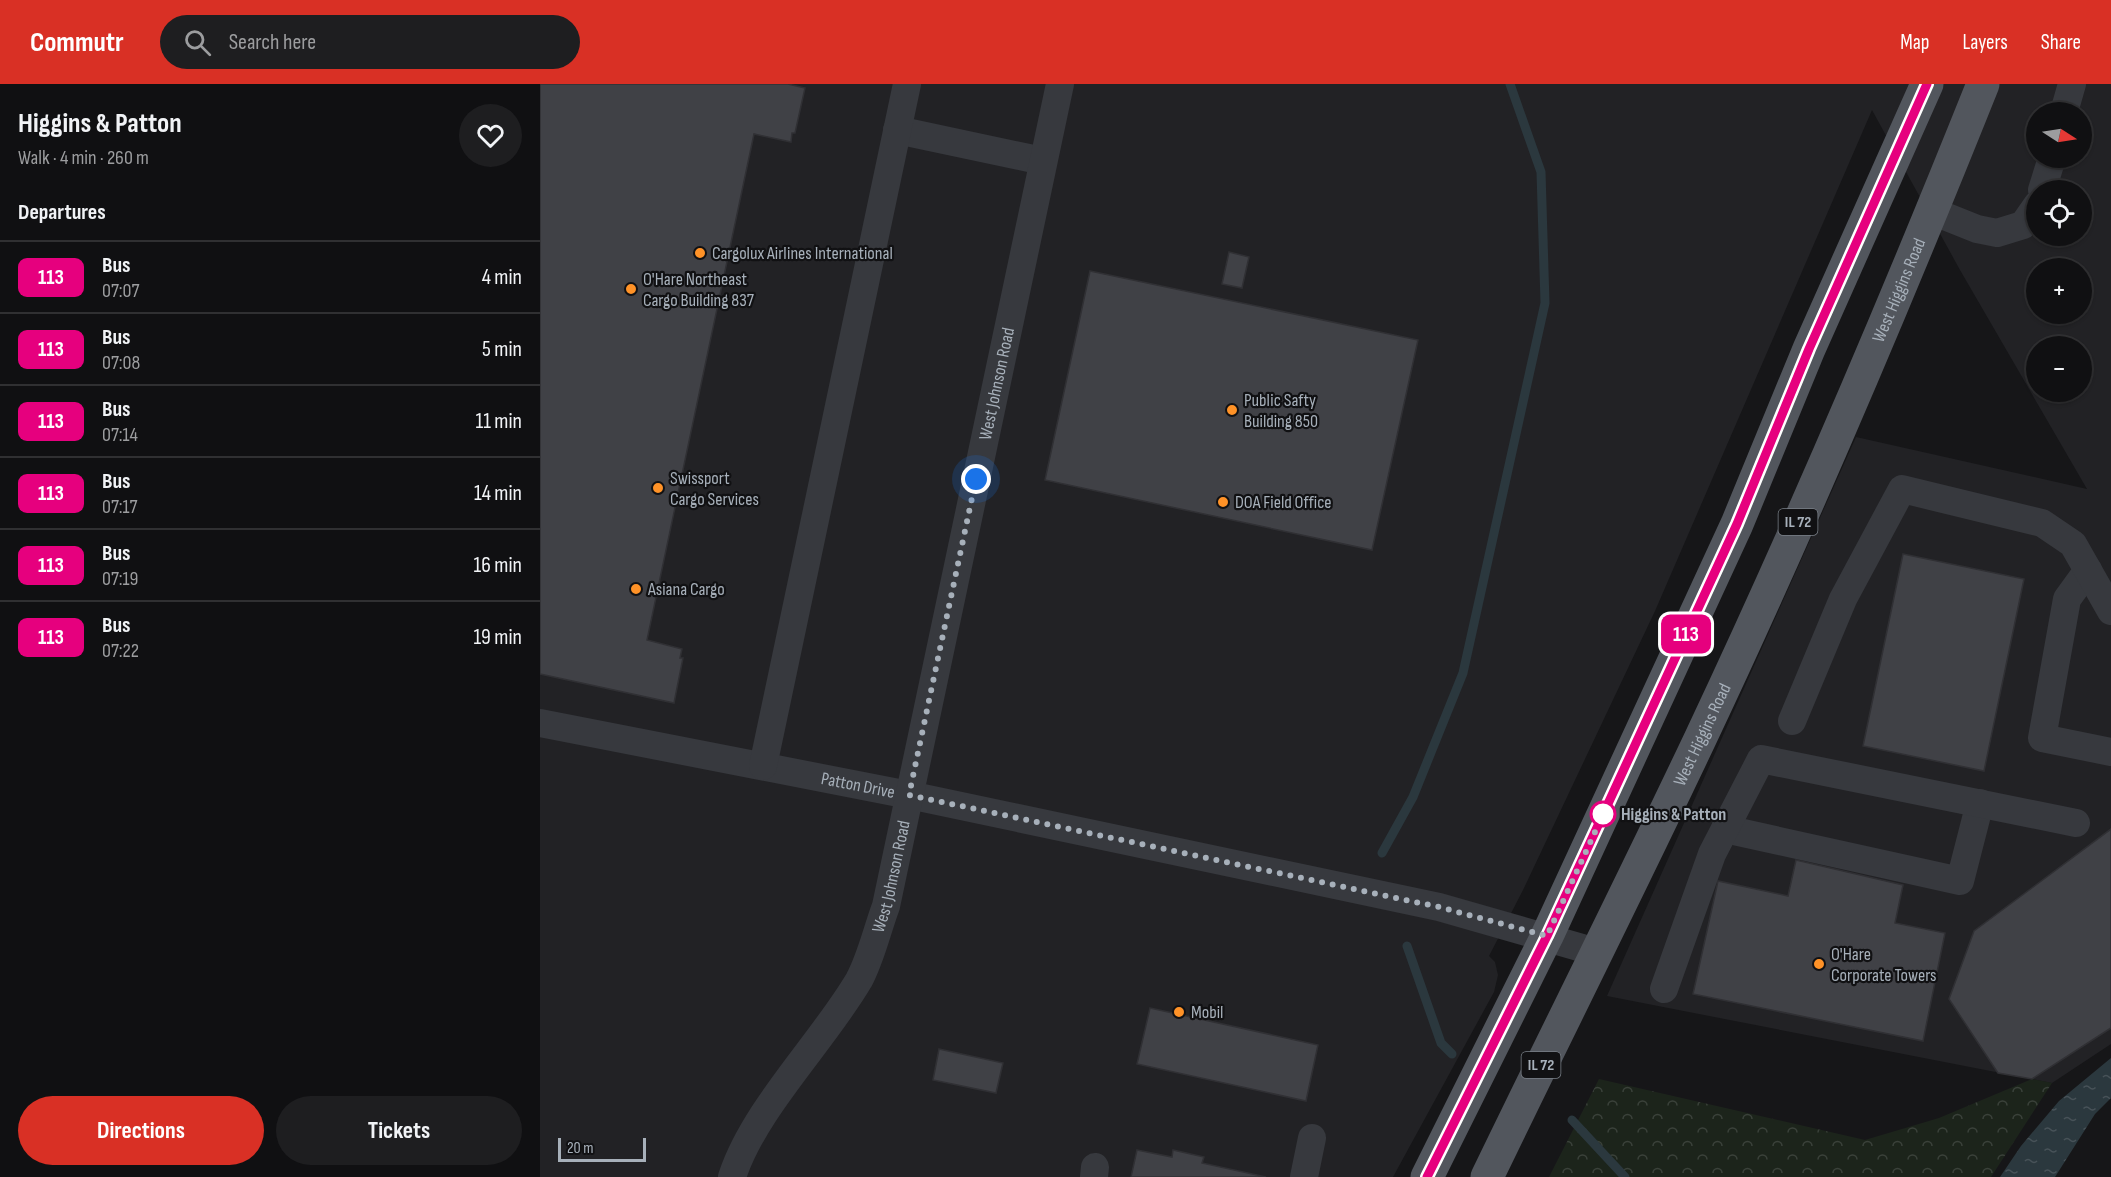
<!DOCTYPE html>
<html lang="en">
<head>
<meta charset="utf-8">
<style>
  :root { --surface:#101012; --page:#1e1e20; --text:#f1f3f6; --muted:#9c9d9f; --line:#303032; --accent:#d93025 }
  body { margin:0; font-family:"Sofia Sans Condensed",sans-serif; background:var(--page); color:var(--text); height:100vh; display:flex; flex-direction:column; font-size:22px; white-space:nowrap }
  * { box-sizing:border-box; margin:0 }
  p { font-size:20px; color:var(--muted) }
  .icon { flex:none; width:33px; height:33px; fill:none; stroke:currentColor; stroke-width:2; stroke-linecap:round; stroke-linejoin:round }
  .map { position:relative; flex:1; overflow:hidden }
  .sheet { display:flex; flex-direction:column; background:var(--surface); width:540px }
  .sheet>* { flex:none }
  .badge { padding:0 12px; border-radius:9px; font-size:21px; line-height:39px }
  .needle { width:39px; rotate:102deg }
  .controls { position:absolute; left:1486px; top:18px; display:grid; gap:12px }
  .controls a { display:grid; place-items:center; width:66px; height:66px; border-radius:50%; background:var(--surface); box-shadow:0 2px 4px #0004,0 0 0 2px var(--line); font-size:30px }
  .scale { position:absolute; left:18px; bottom:15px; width:88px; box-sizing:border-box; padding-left:6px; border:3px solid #a7b0ba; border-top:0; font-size:16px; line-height:21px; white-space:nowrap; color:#a7b0ba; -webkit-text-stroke:4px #111113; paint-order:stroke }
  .you { position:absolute; width:30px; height:30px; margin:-15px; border:4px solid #fff; border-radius:50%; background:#1a73e8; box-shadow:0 0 0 9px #1a73e833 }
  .map>.badge { position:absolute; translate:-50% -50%; box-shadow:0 0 0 3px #fff }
  h2 { padding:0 18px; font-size:22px; line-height:54px }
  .round { display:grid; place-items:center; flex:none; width:63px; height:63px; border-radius:32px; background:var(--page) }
  .summary { display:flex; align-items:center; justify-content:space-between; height:102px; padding:0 18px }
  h1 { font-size:28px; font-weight:700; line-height:45px }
  .button { display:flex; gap:12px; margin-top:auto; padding:12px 18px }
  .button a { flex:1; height:69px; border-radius:36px; background:var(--accent); color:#fff; font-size:24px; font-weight:700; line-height:69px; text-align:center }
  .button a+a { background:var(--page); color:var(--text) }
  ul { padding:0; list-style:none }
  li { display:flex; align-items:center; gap:18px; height:72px; padding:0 18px; border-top:2px solid var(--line) }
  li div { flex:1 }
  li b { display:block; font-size:22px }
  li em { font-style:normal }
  li .badge { min-width:66px; font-weight:700; text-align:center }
  header { display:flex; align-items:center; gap:36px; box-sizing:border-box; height:84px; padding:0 30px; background:var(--accent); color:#fff }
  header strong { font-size:28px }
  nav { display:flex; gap:33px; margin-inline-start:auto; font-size:21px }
  .search { width:420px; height:54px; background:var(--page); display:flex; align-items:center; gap:15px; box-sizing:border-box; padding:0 21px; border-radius:33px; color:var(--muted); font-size:22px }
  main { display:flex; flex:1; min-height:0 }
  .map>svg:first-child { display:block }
  .built { fill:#222225; fill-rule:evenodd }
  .forest { fill:url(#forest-crowns) }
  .water { fill:url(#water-ripples) }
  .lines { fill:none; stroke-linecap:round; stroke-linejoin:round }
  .stream { stroke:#2b383e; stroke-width:9 }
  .building { fill:#404146; stroke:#303034; stroke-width:1.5 }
  .minor { stroke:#37393e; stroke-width:28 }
  .major { stroke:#52565d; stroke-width:33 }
  .line-casing { stroke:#fff; stroke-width:14 }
  .line { stroke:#e6007e; stroke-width:9 }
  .walk { stroke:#a7b0ba; stroke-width:6; stroke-dasharray:0 10.8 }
  .poi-dot { fill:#ff9227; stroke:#111113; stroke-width:2 }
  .stop-dot { fill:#fff; stroke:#e6007e; stroke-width:3 }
  .labels { text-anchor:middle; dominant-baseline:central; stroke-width:4.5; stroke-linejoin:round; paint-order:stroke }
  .shield { fill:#111113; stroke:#7a8088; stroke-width:1.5 }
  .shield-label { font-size:16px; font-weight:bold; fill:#a7b0ba }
  .poi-label { font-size:18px; fill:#a7b0ba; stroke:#111113; text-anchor:start }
  .street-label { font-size:18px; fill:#a7b0ba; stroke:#111113 }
  .stop-label { font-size:18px; font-weight:bold; fill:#a7b0ba; stroke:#111113; text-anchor:start }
</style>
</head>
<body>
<header>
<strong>Commutr</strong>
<div class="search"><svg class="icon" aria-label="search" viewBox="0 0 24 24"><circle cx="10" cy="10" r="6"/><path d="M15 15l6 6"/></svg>Search here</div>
<nav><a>Map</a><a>Layers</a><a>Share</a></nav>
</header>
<main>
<section class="sheet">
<div class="summary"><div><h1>Higgins &amp; Patton</h1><p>Walk · 4 min · 260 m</p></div><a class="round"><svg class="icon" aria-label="heart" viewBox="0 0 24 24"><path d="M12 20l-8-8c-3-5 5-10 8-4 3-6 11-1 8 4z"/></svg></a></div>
<h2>Departures</h2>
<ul>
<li><span class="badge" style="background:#e6007e;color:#fff">113</span><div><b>Bus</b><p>07:07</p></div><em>4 min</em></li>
<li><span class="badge" style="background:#e6007e;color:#fff">113</span><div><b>Bus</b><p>07:08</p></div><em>5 min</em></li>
<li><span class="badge" style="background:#e6007e;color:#fff">113</span><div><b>Bus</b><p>07:14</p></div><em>11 min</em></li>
<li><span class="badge" style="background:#e6007e;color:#fff">113</span><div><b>Bus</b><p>07:17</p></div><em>14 min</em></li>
<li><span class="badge" style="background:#e6007e;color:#fff">113</span><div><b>Bus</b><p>07:19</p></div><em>16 min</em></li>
<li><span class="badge" style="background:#e6007e;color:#fff">113</span><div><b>Bus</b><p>07:22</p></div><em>19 min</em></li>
</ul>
<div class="button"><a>Directions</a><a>Tickets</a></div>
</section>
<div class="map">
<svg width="1571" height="1093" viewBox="0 0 1571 1093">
  <defs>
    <pattern id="forest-crowns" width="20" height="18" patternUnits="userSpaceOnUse" patternTransform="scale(1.5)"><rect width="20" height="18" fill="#1c241b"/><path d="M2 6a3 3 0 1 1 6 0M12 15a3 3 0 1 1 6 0" fill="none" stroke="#3a413a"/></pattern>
    <pattern id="water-ripples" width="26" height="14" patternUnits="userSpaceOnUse" patternTransform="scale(1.5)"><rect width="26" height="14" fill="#2b383e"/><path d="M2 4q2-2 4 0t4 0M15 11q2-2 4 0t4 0" fill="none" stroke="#475258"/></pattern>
  </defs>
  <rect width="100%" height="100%" fill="#161618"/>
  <path class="built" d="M0,0H1571V960L1512,999L1067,912L1316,353L1547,405L1420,186L1332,26L1115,527L983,806L949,872L955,878L958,891L954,908L853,1093H0ZM1497,28H1542V74H1497ZM1497,106H1542V152H1497ZM1497,184H1542V230H1497ZM1497,262H1542V308H1497Z"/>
  <path class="forest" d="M1059,995L1325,1056L1399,1034L1492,995L1512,999L1451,1093H1009Z"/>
  <path class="water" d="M1571,974V1014L1555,1030L1515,1093H1460L1481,1062L1519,1017Z"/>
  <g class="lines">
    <path class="stream" d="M842,769L873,713L923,589L1005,219L1001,88L970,0
      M867,862L901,959L912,970
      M1032,1036L1085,1093"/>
  </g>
  <path class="building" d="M0,0H248L265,4L255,49H252L251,58L214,50L107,556L142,565L140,574H143L134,619L0,590Z
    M689,168L709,173L702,204L682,200Z
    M550,187L878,256L832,466L505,396Z
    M1363,470L1484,495L1444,687L1323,662Z
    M1571,745V944L1492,995L1458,989L1409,915L1434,847Z
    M1256,776L1363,801L1355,839L1405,849L1383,957L1153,910L1178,797L1248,812Z
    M610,924L778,961L766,1017L597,980Z
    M399,965L463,979L456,1009L393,996Z
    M597,1066L632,1073L633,1066L664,1073L662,1079L726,1093H591Z"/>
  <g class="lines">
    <g class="minor">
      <path d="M1524,28L1532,0"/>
      <path d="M357,46L503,77"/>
      <path d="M1502,106L1512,74"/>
      <path d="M1392,127L1437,145L1457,149L1483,141L1497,121"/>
      <path d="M1548,486L1527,515L1502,654L1571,668"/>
      <path d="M1252,637L1303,515L1362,405L1502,439L1533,460L1571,527"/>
      <path id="s1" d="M0,639L369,711L899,823L1056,868"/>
      <path d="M223,682L367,0"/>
      <path d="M1185,745L1420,797L1440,719"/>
      <path d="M1124,905L1172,770L1221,675L1536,739"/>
      <path id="s2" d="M192,1093C214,1025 282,959 319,896C331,874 337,846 346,822L520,0"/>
      <path d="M554,1093L555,1083"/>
      <path d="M764,1093L772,1054"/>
    </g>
    <g class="major">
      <path d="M887,1093L1007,852L1197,440L1269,265L1387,0"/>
      <path id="s3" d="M947,1093C1018,946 1091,801 1161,653C1262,439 1355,220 1443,0"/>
    </g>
  </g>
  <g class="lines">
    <g class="line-casing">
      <path id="line" d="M887,1093L1007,852L1197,440L1269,265L1387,0"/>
    </g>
    <use href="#line" class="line"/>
    <path class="walk" d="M436,395L369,711L899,823L1007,852L1067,722L1063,730"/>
  </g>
  <g class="poi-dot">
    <circle cx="160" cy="169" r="6"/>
    <circle cx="91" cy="205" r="6"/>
    <circle cx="692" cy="326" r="6"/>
    <circle cx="118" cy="404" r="6"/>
    <circle cx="683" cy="418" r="6"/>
    <circle cx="96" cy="505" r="6"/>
    <circle cx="1279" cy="880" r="6"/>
    <circle cx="639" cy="928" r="6"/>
  </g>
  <circle class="stop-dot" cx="1063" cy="730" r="12"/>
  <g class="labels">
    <g class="shield">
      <rect x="1238.5" y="425" width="39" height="26" rx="4.5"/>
      <rect x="981.5" y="968" width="39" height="26" rx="4.5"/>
    </g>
    <g class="shield-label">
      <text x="1258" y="438">IL 72</text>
      <text x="1001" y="981">IL 72</text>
    </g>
    <g class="poi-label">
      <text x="172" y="169">Cargolux Airlines International</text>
      <text x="103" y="195">O'Hare Northeast<tspan x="103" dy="21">Cargo Building 837</tspan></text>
      <text x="704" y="316">Public Safty<tspan x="704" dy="21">Building 850</tspan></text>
      <text x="130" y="394">Swissport<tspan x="130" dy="21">Cargo Services</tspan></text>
      <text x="695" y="418">DOA Field Office</text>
      <text x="108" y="505">Asiana Cargo</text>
      <text x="1291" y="870">O'Hare<tspan x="1291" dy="21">Corporate Towers</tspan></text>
      <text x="651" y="928">Mobil</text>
    </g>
    <g class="street-label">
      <text stroke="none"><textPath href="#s3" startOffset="978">West Higgins Road</textPath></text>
      <text stroke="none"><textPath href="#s2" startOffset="848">West Johnson Road</textPath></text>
      <text stroke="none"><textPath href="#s3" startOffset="492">West Higgins Road</textPath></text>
      <text stroke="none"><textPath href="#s1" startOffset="324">Patton Drive</textPath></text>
      <text stroke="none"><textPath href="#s2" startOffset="344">West Johnson Road</textPath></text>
    </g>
    <g class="stop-label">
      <text x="1081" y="730">Higgins &amp; Patton</text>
    </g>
  </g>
</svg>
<div class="controls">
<a><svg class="needle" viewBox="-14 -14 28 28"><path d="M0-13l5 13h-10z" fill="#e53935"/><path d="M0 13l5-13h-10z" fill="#9c9d9f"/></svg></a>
<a><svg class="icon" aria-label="locate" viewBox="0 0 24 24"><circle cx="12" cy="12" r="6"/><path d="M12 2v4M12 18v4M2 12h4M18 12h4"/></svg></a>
<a>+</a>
<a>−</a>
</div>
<div class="scale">20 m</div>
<div class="you" style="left:436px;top:395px"></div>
<b class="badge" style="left:1146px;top:550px;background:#e6007e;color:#fff">113</b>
</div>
</main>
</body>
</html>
